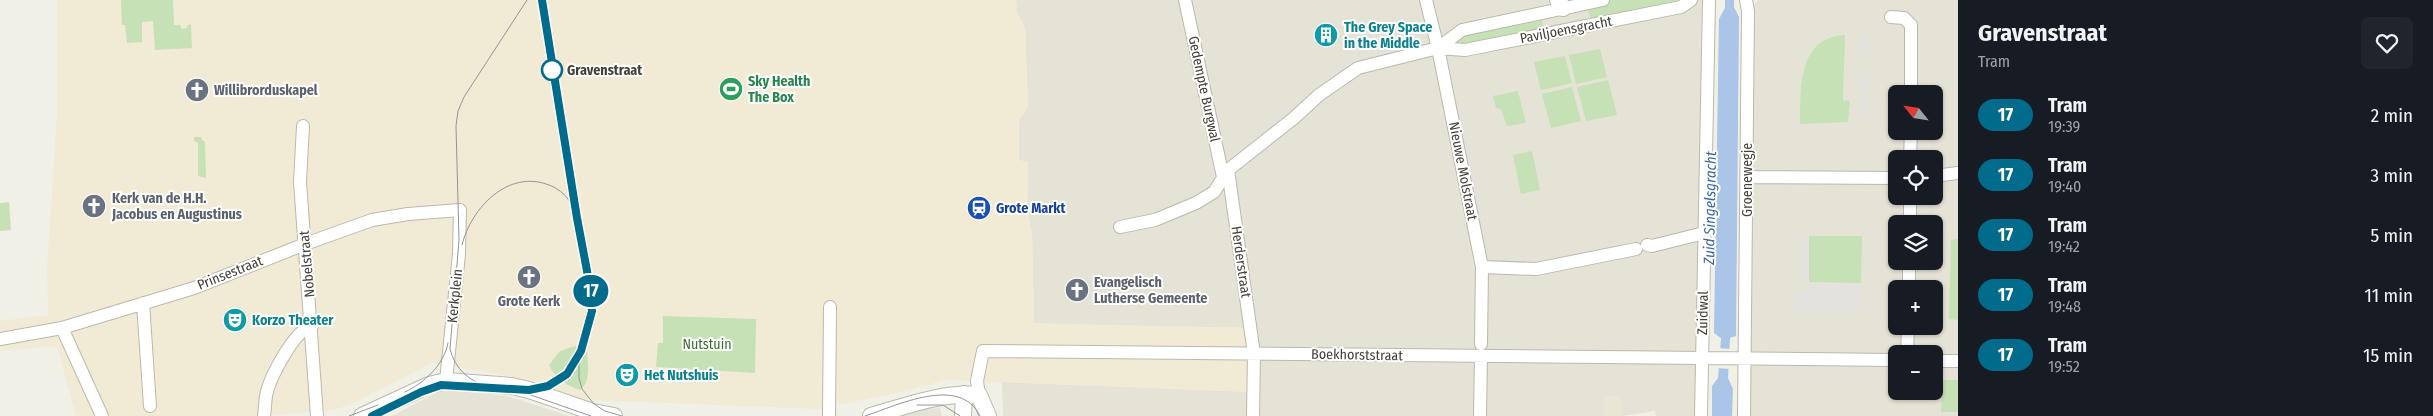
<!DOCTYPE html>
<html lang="en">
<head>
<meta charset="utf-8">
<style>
  :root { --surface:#171b24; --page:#20242c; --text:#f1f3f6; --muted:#9ea1a6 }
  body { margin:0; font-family:"Fira Sans Condensed",sans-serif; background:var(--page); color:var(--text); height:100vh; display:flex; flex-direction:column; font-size:19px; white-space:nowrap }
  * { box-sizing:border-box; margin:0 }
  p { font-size:16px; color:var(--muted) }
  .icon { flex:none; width:28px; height:28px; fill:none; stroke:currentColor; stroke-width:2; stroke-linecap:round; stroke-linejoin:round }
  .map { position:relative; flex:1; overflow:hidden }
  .panel { display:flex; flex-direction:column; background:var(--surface); width:475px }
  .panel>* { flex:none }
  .badge { padding:0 10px; border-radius:16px; font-size:18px; line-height:32px }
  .needle { width:32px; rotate:300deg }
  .fabs { position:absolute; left:1888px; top:85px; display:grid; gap:10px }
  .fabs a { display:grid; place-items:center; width:55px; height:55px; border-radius:8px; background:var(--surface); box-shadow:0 1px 4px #0004; font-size:25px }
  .map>.badge { position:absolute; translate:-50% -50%; box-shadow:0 0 0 2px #fff }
  .round { display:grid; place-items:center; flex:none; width:52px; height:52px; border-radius:8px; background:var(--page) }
  .head { display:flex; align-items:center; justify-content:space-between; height:85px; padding:0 20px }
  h1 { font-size:24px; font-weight:700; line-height:38px }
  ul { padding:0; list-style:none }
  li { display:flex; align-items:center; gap:15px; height:60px; padding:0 20px }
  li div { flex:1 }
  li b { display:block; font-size:19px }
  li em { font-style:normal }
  li .badge { min-width:55px; font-weight:700; text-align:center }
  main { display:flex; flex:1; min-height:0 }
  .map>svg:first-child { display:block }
  .residential { fill:#e5e2d6; fill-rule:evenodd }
  .commercial { fill:#f1ead5 }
  .education { fill:#e9e6d3 }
  .green { fill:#c6e1b5 }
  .parking { fill:#e3e2df }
  .water { fill:#aac5e7 }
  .pier { fill:#f1f0e7 }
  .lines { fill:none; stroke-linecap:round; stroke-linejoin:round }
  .minor-casing { stroke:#bcb9ab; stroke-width:14 }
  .tertiary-casing { stroke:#bcb9ab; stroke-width:18 }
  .minor { stroke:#fff; stroke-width:12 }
  .tertiary { stroke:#fff; stroke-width:16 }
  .tram { stroke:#959595; stroke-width:1 }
  .line-casing { stroke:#fff; stroke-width:11 }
  .line { stroke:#006b8b; stroke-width:8 }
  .stop-dot { fill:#fff; stroke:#006b8b; stroke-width:2.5 }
  .labels { text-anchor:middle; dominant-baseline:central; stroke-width:4; stroke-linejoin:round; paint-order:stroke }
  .culture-label { font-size:14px; font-weight:bold; fill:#0d838f; stroke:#fff; text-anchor:start }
  .street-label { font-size:14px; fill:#444137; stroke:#fff }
  .stop-label { font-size:14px; font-weight:bold; fill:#444137; stroke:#fff; text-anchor:start }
  .leisure-label { font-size:14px; font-weight:bold; fill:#27864d; stroke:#fff; text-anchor:start }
  .worship-label { font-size:14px; font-weight:bold; fill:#5b616d; stroke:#fff; text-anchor:start }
  .transit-label { font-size:14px; font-weight:bold; fill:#164399; stroke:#fff; text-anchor:start }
  .park-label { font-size:14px; fill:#3e6f31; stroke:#fff }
  .water-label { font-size:15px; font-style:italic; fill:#3d67a3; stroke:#fff }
</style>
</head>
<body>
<main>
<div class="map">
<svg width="1958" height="416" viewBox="0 0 1958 416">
  <rect width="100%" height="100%" fill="#f1f0e7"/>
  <path class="residential" d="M1016,0H1702L1697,416H1656L1655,411L1622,416L1621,397L1605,396L1604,416H1003L1002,382L1252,392L1251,328L1034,324L1032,234L1027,209L1028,162L1019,160V121L1028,107L1025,28L1017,13Z
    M1758,0H1958V416H1744L1749,11ZM1896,94H1934V131H1896ZM1896,159H1934V196H1896ZM1896,224H1934V261H1896ZM1896,289H1934V326H1896ZM1896,354H1934V391H1896Z
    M443,389L508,396L569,416H392Z
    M940,408L942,416H902L923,410Z"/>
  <path class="commercial" d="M57,0H1016L1017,13L1025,28L1028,107L1019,121V160L1028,162L1027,209L1032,234L1034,323L1251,328L1252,392L946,380L896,393L819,409L590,400L575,396L532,380L432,363L349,405L333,410L263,416H76L57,346L0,351V321L48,315L47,268L57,114Z"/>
  <path class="education" d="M1604,396H1621L1622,416H1604Z"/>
  <path class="green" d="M121,0H173L174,25H180L182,29L187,28L188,25L191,24L192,48L155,50L153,21L142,22V42L127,43L125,25H122Z
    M1603,0H1691L1592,25L1587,3Z
    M1541,16L1544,29L1466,48L1455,41L1457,36Z
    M1845,35L1843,100L1850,101L1848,122L1800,124C1801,88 1797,38 1845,35Z
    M1600,49L1607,77L1576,84L1569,55Z
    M1565,56L1572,83L1541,90L1534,62Z
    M1608,80L1617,115L1586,121L1577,87Z
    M1572,87L1581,121L1551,128L1542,94Z
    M1518,91L1526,123L1507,126L1501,109L1496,108L1493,96Z
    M194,137H201L202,140L205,142L206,178L198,176V143L194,141Z
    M1532,151L1540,190L1521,194L1513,155Z
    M9,202L11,230L0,231V203Z
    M1809,236H1862L1861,283L1809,282Z
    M1958,239V320L1949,319L1951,240Z
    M663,316L756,319L755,373L656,367L658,343H663Z
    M581,344L587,349C587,362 592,381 580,390C566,385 556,379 549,365L560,351Z
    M1942,380H1958V412H1941Z"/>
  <path class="parking" d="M1861,37H1868V56L1861,55Z
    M1416,44L1417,47L1357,61L1327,80L1325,78L1339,67L1356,58Z
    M1861,74H1868V93H1860Z
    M1860,97H1867V116L1860,115Z
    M1460,102L1472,163H1469L1457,103Z
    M1294,103L1295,105L1250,142L1248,140Z
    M1474,169L1486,230H1483L1471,170Z
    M1820,182H1891V186L1820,185Z
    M1801,236H1809V282H1801Z
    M1811,283L1860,284V311L1793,310L1794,291L1811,292Z
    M1772,365L1896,366V369H1772Z"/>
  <path class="water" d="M1725,0H1734V7L1739,17L1736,336L1730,338L1728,378L1733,389L1732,416H1712V386L1718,378L1721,338L1714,333L1719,19L1725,8Z"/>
  <path class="pier" d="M1718,348L1731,349V369L1716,368Z"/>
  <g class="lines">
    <g class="minor-casing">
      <path id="minor" d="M1185,0L1223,177
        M1426,0L1438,48L1482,267L1481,344
        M1891,17L1904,18L1911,25V94
        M1438,48L1462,30L1603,0
        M303,126L300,182L317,416
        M1910,159L1911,131
        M1228,170L1254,354L1253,416
        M1934,176L1958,173
        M1747,177L1896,178
        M1910,224V196
        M1120,227L1155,220L1196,203L1214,192L1228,170L1294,118L1319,95L1358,68L1438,48L1465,50L1681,7L1691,0
        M1647,245L1652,246L1704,233
        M1482,267L1536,269L1636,249
        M1909,289V261
        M143,303L150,406
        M62,328L102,416
        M0,339L62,328L194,288L305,244L372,220L408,214L460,210L459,254L446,381
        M1907,354L1908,326
        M1934,361H1958
        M979,395L977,381L983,351L1896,360
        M264,416C265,410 265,403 266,396C269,379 294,330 312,326
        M829,416L830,307
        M1480,416L1481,357
        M1701,416L1709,0
        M1744,416L1748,11L1746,0"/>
    </g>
    <g class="tertiary-casing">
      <path id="tertiary" d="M1558,0L1563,8
        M362,416L429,385L446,381L512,386L529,390L593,412L614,416
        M871,416C906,406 942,392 979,395L988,416
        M963,416L964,394"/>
    </g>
    <use href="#minor" class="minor"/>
    <use href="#tertiary" class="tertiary"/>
    <path class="tram" d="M542,0L577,218L591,292L592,311L579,359V378L582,389L594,404L605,411L622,416
      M462,245C471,208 508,169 549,185C560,189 570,198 573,209
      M488,387C469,381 455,369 450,349L459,240L456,126L458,111L464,97L527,0
      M405,392C424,383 444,365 448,343
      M522,392L591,416
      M917,405H943L960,416
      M349,416L378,405
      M372,416C394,405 417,389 441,385C487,377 550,413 578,358
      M865,416C896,406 960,374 980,416"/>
  </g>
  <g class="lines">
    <g class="line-casing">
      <path id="line" d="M372,416L421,392L441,385L529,390L548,386L567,374L581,351L592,311L591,292L577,218L542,0"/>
    </g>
    <use href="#line" class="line"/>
  </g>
  <defs>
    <g id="building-disc" transform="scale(1.25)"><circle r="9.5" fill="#0f9aa8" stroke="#fff"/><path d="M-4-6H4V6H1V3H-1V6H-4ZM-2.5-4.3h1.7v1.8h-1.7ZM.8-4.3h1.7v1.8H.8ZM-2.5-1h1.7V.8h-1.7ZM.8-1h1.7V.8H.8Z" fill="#fff"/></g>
    <g id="stadium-disc" transform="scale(1.25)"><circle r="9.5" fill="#2e9e5b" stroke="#fff"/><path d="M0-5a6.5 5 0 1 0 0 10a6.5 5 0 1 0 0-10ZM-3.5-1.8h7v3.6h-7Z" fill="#fff"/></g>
    <g id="church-disc" transform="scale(1.25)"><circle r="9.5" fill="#6b7280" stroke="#fff"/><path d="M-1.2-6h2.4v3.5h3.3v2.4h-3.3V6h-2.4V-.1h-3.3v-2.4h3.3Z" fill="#fff"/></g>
    <g id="station-disc" transform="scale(1.25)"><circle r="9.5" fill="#1a4fb4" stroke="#fff"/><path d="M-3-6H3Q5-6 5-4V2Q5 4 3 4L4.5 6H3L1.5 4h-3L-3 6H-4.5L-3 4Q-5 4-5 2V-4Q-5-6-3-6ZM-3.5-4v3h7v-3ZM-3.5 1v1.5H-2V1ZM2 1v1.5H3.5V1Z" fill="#fff"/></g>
    <g id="theatre-disc" transform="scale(1.25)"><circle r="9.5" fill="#0f9aa8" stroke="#fff"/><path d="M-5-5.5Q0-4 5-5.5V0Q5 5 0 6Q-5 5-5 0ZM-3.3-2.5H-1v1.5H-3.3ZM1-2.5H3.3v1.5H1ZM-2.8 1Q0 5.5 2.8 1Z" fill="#fff"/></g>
  </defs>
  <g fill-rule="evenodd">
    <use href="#building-disc" x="1326" y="35"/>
    <use href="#stadium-disc" x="731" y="89"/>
    <use href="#church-disc" x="197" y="90"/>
    <use href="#church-disc" x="94" y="206"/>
    <use href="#station-disc" x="979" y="208"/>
    <use href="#church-disc" x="529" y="277"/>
    <use href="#church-disc" x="1077" y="290"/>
    <use href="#theatre-disc" x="235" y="320"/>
    <use href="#theatre-disc" x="627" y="375"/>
  </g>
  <circle class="stop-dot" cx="552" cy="70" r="10"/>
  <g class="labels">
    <g class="culture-label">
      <text x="1344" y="27">The Grey Space<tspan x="1344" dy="16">in the Middle</tspan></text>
      <text x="252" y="320">Korzo Theater</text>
      <text x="644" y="375">Het Nutshuis</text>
    </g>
    <g class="street-label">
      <text transform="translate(1566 30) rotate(-11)">Paviljoensgracht</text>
      <text transform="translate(1204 89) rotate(78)">Gedempte Burgwal</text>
      <text transform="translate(1463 171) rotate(79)">Nieuwe Molstraat</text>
      <text transform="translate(1747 180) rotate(-90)">Groenewegje</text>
      <text transform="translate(1241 262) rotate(82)">Herderstraat</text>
      <text transform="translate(307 264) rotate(-95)">Nobelstraat</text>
      <text transform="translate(230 273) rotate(-22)">Prinsestraat</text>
      <text transform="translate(455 296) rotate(-84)">Kerkplein</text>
      <text transform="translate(1703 313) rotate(-89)">Zuidwal</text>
      <text transform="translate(1357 355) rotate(1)">Boekhorststraat</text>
    </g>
    <g class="stop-label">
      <text x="567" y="70">Gravenstraat</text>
    </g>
    <g class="leisure-label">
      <text x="748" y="81">Sky Health<tspan x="748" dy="16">The Box</tspan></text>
    </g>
    <g class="worship-label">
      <text x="214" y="90">Willibrorduskapel</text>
      <text x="112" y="198">Kerk van de H.H.<tspan x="112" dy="16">Jacobus en Augustinus</tspan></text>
      <text x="1094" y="282">Evangelisch<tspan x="1094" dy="16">Lutherse Gemeente</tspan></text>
      <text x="529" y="301" text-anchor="middle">Grote Kerk</text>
    </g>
    <g class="transit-label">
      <text x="996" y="208">Grote Markt</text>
    </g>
    <g class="park-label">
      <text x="707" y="344">Nutstuin</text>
    </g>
    <g class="water-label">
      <text transform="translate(1710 208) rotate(-89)">Zuid Singelsgracht</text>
    </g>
  </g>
</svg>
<div class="fabs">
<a><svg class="needle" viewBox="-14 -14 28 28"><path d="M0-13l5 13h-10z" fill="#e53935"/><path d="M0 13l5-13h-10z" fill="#9ea1a6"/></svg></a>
<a><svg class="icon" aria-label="locate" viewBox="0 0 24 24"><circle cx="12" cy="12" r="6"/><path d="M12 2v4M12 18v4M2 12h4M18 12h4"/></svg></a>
<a><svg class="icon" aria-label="layers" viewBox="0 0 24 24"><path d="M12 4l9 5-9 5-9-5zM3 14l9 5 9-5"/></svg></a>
<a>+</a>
<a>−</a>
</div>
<b class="badge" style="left:591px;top:291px;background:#006b8b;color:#fff">17</b>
</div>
<section class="panel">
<div class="head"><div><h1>Gravenstraat</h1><p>Tram</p></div><a class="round"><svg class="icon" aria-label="heart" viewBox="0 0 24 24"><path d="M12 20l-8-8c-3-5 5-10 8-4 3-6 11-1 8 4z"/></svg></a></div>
<ul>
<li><span class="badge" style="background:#006b8b;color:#fff">17</span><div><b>Tram</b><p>19:39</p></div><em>2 min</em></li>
<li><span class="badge" style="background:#006b8b;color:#fff">17</span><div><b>Tram</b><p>19:40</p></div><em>3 min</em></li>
<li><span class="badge" style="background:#006b8b;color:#fff">17</span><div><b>Tram</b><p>19:42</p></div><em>5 min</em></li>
<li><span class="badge" style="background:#006b8b;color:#fff">17</span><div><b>Tram</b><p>19:48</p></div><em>11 min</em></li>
<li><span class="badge" style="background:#006b8b;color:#fff">17</span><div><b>Tram</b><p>19:52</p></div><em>15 min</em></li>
</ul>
</section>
</main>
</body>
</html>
